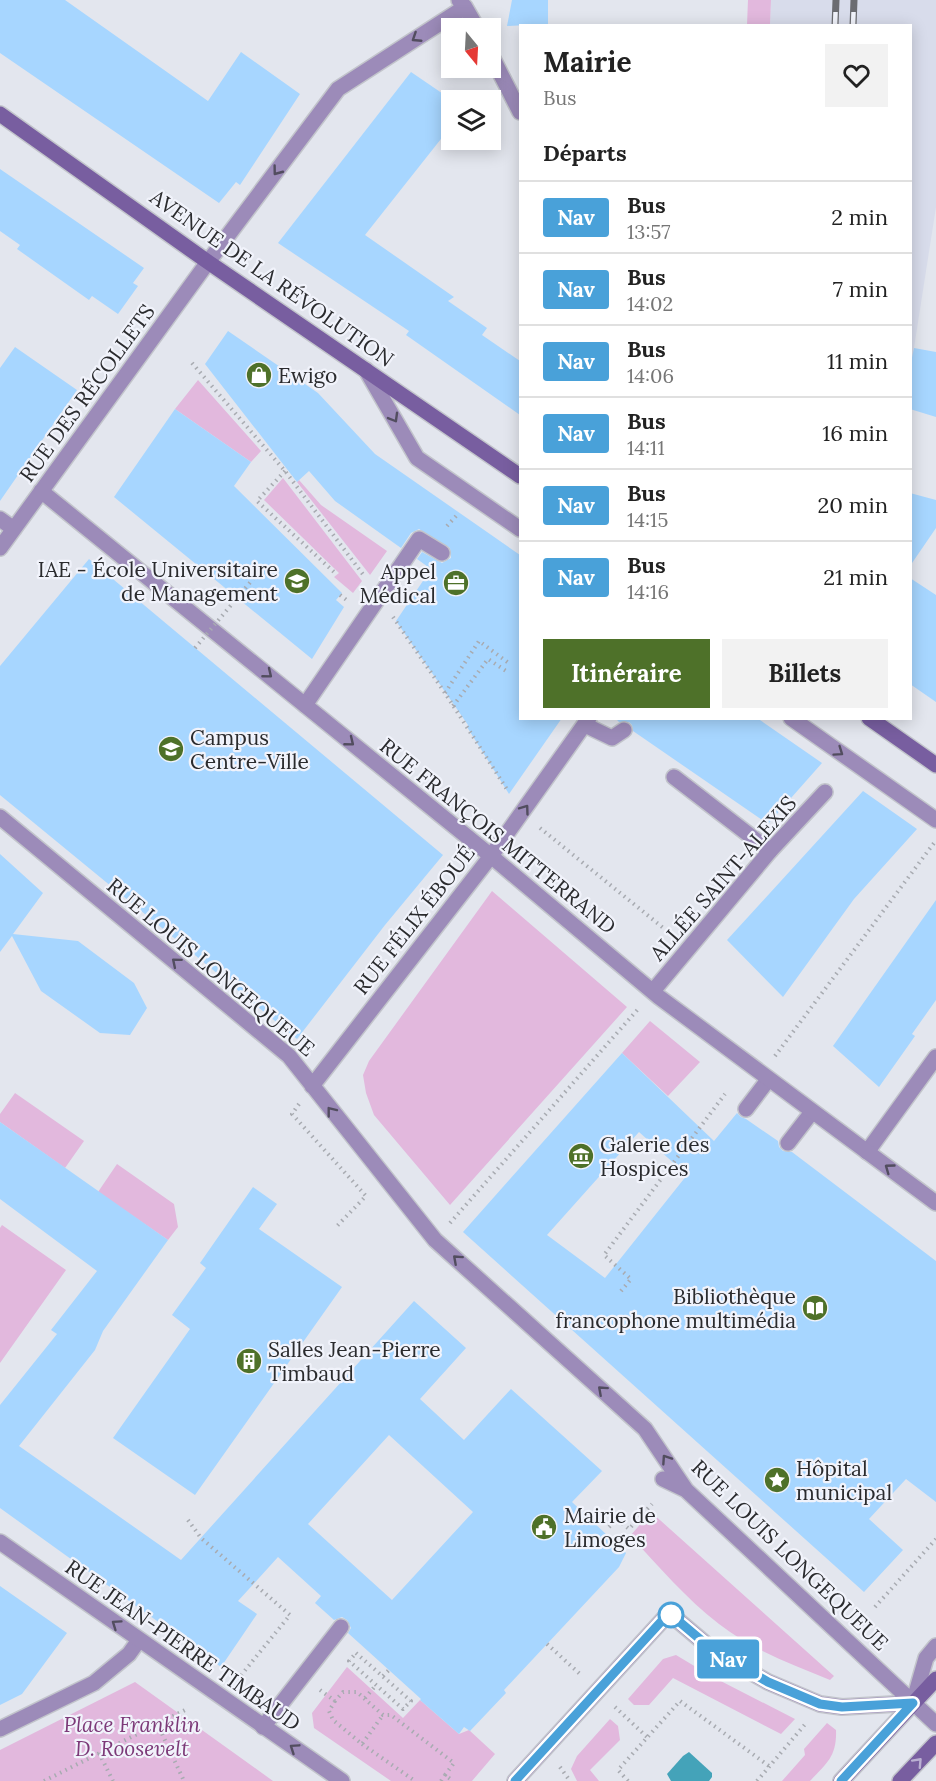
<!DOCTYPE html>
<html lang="fr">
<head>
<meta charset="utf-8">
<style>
  :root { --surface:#fff; --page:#f2f2f2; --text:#222; --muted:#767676; --line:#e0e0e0; --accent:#4e7129 }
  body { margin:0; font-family:Lora,serif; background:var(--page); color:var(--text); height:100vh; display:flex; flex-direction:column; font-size:22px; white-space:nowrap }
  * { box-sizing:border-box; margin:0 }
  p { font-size:20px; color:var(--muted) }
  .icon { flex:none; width:33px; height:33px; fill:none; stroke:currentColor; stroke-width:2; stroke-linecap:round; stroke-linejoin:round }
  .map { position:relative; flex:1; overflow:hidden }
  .drawer { position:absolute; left:519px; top:24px; width:393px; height:696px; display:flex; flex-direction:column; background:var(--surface); border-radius:0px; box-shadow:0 3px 15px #0003 }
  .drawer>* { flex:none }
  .badge { padding:0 12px; border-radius:4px; font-size:21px; line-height:39px }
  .needle { width:39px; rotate:162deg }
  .tools { position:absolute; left:441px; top:18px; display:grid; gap:12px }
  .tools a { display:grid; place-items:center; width:60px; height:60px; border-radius:0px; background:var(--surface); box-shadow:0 3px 15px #0003; font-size:30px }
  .map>.badge { position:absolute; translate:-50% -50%; box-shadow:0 0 0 3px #fff }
  h2 { padding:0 24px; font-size:22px; line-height:54px }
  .round { display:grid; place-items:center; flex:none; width:63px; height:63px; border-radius:0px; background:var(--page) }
  .overview { display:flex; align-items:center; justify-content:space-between; height:102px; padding:0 24px }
  h1 { font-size:28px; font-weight:700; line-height:45px }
  .cta { display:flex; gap:12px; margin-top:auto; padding:12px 24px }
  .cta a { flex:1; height:69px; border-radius:0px; background:var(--accent); color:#fff; font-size:24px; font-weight:700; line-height:69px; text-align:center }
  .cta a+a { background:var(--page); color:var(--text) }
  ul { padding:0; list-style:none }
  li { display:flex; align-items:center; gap:18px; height:72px; padding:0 24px; border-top:2px solid var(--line) }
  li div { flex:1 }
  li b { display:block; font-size:22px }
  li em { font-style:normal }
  li .badge { min-width:66px; font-weight:700; text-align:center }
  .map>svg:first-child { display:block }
  .built { fill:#d8dceb }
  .green { fill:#e2b8dd }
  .water { fill:#44a3b9 }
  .building { fill:#a7d6ff; fill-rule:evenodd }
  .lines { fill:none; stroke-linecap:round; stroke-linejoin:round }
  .lane-casing { stroke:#c2c4cb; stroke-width:18 }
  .street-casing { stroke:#c2c4cb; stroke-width:18 }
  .secondary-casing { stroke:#c2c4cb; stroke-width:18 }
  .path { stroke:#a8abb1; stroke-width:4; stroke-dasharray:1.5 4.5; stroke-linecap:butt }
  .lane { stroke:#9c8bb9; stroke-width:15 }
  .street { stroke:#9c8bb9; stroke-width:15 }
  .secondary { stroke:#785ea0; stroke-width:15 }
  .rail-casing { stroke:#6b6c71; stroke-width:7 }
  .rail { stroke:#f1f3fb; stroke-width:4.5; stroke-dasharray:14; stroke-linecap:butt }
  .path-bridge { stroke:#a8abb1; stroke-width:4; stroke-dasharray:1.5 4.5; stroke-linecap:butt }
  .oneway { stroke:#524d5f }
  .oneway2 { stroke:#bbb0d2 }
  .line-casing { stroke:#fff; stroke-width:14 }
  .line { stroke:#49a1d9; stroke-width:9 }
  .stop-dot { fill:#fff; stroke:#49a1d9; stroke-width:3 }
  .labels { text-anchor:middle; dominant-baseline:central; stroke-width:4.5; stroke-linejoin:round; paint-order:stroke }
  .street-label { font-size:21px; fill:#2a2b2e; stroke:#f1f3fb }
  .poi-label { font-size:21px; fill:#2a2b2e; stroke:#f1f3fb; text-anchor:start }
  .park-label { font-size:21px; font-style:italic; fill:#7c3978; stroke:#f1f3fb }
</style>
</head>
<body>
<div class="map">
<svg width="936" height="1781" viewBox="0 0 936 1781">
  <rect width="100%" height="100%" fill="#e3e6ee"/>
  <path class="built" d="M771,0H936V207L911,367L910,26H770Z"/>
  <path class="green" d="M748,0H771L770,25H747Z
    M198,380L261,451L251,462L175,409Z
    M283,478L362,581L353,593L334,577L339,573L264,500Z
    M299,480L321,505L387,551L370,575L297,482Z
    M492,891L627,1007L450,1205L374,1115L366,1093L363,1075L369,1061Z
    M650,1021L700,1062L668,1096L622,1053Z
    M15,1093L84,1141L65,1168L0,1122V1114Z
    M117,1164L174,1204L178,1227L168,1240L98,1192Z
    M2,1225L66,1270L0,1363V1228Z
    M651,1512L834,1676L830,1680C792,1664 752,1650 719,1624C686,1599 659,1566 630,1536Z
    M676,1655L711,1676L795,1719L781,1734L673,1678L649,1705H634L628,1699L663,1659Z
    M347,1667L403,1718L420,1700L459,1734L469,1730L495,1754L472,1781H391L314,1728L312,1713Z
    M135,1682L273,1781H0V1750Z
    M610,1719L618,1726L620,1740L590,1770L599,1781H577L571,1769L577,1756Z
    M827,1723L836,1730C837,1756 827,1763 810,1781H782L805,1755L804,1749Z"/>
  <path class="water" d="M689,1752L712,1773V1777L709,1781H671L667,1774L683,1756Z"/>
  <path class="building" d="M0,0H65L208,101L241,52L300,94L240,185L236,182L219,203L0,53Z
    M512,0H548V24L507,26Z
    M411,72L452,100V125L365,235L454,297L448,301L487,328L482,335L520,361V415L406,335L409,331L278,243Z
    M0,169L144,268L133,283L138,286L118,314L92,296L89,300L17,249L20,245L0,231Z
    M228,331L318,393L375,454L520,555V718H562L509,794L467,727L468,725L396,621L431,569L417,559L422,552L442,563L451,558L450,548L419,529L411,533L401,548L335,501L309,471L297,482L205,364Z
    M15,347L77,390L0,501V368Z
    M914,348L936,352V417L910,409V367Z
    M175,409L251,462L234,486L342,593L336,600L344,607L312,659L114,497Z
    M910,493L936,500V528L910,566Z
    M89,559L443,855L385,925L297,1039L0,795V666Z
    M910,578L936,595V702L910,684Z
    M615,718H757L822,763L768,824L633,731L632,725L629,722H619Z
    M863,791L917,829L854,899L783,997L727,940Z
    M0,854L43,893L13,934L78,941L134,983L147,1008L130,1035L100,1033L41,991L12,936L0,952Z
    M936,900V1000L912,1034L915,1036L879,1087L833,1046Z
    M622,1053L714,1141L737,1113L741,1117L746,1119L778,1141L779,1147L783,1151L792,1152L936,1261V1502L906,1479L869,1519L903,1550L864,1592L463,1232ZM639,1132L687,1175L605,1278L547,1235Z
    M0,1122L168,1240L103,1331L95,1350L19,1446L181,1560L414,1301L466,1348L420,1399L464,1440L511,1389L602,1471L572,1502L626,1553L619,1567L504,1690L506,1693L470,1731L464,1727L459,1734L420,1700L421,1699L348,1633L351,1628L347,1620L342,1617L334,1620L315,1603L321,1596L278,1557L238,1601L257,1614L221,1667L0,1508V1405L57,1334L51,1330L97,1271L0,1199ZM389,1435L473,1512L392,1600L308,1524Z
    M253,1187L277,1204L259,1229L342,1287L195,1495L113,1438L190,1329L172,1315L206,1268L200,1263Z
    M0,1586L67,1633L22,1694L0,1705Z"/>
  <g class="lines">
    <g class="lane-casing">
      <path id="lane" d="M366,370L417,458L520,529
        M305,705L419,539L442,553
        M791,718L936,820
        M585,725L612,738L624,730
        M674,777L770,851
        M746,1109L768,1080
        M788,1143L812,1112
        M867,1152L936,1057
        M913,1703L926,1658L936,1646
        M263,1727L341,1627
        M0,1729L94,1683L129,1654L139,1640"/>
    </g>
    <g class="street-casing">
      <path id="street" d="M459,0L465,7L477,28
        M490,53L520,112
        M41,491L491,856L659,997L936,1203
        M0,519L14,529
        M0,548L208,262L338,89L465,7
        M0,817L289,1056L435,1240L645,1429L686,1490L936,1724
        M653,991L770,851L825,792
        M312,1086L491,856L589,718
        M663,1479L686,1490
        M0,1542L342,1781
        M515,1781L669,1613L714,1651L768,1682L820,1704L842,1707L913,1703"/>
    </g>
    <g class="secondary-casing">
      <path id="secondary" d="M0,114L208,262L520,476
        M869,718L936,765
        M841,1781L936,1679
        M900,1781L936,1743"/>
    </g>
    <path class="path" d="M192,363L285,471L365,577
      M285,471L257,501L334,572
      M447,526L457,515
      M340,595L348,601
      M393,617L445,693L508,791
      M445,693L479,641L510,664
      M453,706L488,659L506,671
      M540,828L672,935
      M775,1056L934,843
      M299,1104L292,1114L366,1196L336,1227
      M450,1223L639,1008
      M621,1291L631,1279L604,1255L725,1094
      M188,1520L201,1538L290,1615L238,1679
      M609,1527L617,1519L629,1529L652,1504
      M875,1607L936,1539
      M547,1644L581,1675
      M356,1653L411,1701L403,1709L349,1661Z
      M383,1676L389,1670
      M320,1690L335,1701L343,1692H357L383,1715H391L454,1763L445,1775L453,1781
      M365,1698L376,1685
      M335,1701L329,1711L333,1720L362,1744L383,1715
      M615,1707L647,1737
      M157,1723L184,1781
      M362,1744L415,1781
      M99,1753L113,1781
      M560,1767L570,1781
      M44,1781L185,1710
      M441,1781L445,1775
      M628,1781L618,1770L680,1701L769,1766
      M757,1781L807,1722"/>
    <use href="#lane" class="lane"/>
    <use href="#street" class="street"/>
    <use href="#secondary" class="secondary"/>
    <g class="rail-casing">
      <path id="rail" d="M835,26L836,0
        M853,26L854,0"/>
    </g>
    <use href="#rail" class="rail"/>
    <path class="path-bridge" d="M195,648L253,579"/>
  </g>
  <defs><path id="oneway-chevron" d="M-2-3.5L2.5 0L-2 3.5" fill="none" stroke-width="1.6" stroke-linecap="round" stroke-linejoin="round" transform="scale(1.5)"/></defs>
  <g class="oneway">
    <use href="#oneway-chevron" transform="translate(416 38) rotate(147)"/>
    <use href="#oneway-chevron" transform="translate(277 171) rotate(127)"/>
    <use href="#oneway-chevron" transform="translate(394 418) rotate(60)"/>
    <use href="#oneway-chevron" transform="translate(268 674) rotate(39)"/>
    <use href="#oneway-chevron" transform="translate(350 742) rotate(39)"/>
    <use href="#oneway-chevron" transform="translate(839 752) rotate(35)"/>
    <use href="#oneway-chevron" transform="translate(525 809) rotate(-54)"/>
    <use href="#oneway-chevron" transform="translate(176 962) rotate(-140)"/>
    <use href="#oneway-chevron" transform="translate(331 1111) rotate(-128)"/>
    <use href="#oneway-chevron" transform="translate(889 1168) rotate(-144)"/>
    <use href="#oneway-chevron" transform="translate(457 1259) rotate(-138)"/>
    <use href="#oneway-chevron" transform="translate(602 1390) rotate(-138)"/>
    <use href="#oneway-chevron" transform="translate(666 1459) rotate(-124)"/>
    <use href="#oneway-chevron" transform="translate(116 1624) rotate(-145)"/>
    <use href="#oneway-chevron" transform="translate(294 1748) rotate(-146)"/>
  </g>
  <use class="oneway2" href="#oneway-chevron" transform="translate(918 1762) rotate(-47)"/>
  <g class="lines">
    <g class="line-casing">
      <path id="line" d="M515,1781L669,1613L714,1651L768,1682L820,1704L842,1707L913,1703L841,1781"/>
    </g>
    <use href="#line" class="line"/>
  </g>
  <defs>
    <g id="shop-disc" transform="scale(1.35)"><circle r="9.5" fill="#4e7129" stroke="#f1f3fb"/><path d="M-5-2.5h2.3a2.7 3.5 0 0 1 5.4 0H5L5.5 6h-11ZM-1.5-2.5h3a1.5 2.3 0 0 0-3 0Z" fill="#fff"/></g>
    <g id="university-disc" transform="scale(1.35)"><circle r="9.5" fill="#4e7129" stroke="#f1f3fb"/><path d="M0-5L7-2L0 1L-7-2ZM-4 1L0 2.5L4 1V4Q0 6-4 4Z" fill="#fff"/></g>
    <g id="office-disc" transform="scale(1.35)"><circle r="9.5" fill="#4e7129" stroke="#f1f3fb"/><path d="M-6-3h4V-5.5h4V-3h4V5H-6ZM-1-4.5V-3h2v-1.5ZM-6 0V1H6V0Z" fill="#fff"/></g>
    <g id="museum-disc" transform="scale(1.35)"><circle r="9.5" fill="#4e7129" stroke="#f1f3fb"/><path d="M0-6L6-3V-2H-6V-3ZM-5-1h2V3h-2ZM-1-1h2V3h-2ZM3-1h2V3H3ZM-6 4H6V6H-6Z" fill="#fff"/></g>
    <g id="library-disc" transform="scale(1.35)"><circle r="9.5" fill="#4e7129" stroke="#f1f3fb"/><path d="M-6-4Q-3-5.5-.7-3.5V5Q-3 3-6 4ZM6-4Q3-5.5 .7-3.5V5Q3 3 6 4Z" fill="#fff"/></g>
    <g id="building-disc" transform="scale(1.35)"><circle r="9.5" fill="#4e7129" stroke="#f1f3fb"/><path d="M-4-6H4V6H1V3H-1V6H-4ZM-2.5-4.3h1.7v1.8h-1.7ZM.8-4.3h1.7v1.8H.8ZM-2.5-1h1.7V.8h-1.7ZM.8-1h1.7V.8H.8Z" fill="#fff"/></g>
    <g id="sight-disc" transform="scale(1.35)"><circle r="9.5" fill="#4e7129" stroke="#f1f3fb"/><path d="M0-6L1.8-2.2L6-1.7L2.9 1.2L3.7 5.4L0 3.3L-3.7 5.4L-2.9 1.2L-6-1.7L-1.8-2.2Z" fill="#fff"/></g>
    <g id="civic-disc" transform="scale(1.35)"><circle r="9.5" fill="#4e7129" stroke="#f1f3fb"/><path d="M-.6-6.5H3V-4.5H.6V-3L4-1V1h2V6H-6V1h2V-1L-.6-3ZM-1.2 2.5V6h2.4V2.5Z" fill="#fff"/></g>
  </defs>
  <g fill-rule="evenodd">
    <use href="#shop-disc" x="259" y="375"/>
    <use href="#university-disc" x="297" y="581"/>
    <use href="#office-disc" x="456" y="583"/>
    <use href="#university-disc" x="171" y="749"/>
    <use href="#museum-disc" x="581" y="1156"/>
    <use href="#library-disc" x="815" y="1308"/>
    <use href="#building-disc" x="249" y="1361"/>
    <use href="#sight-disc" x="777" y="1480"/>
    <use href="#civic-disc" x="544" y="1527"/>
  </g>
  <circle class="stop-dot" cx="671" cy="1615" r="12"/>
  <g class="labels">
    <g class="street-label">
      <text transform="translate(272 278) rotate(35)">AVENUE DE LA RÉVOLUTION</text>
      <text transform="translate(87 393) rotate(-54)">RUE DES RÉCOLLETS</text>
      <text transform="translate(498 836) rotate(39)">RUE FRANÇOIS MITTERRAND</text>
      <text transform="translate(723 878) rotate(-49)">ALLÉE SAINT-ALEXIS</text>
      <text transform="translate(414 920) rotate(-52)">RUE FÉLIX ÉBOUÉ</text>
      <text transform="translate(211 967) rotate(40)">RUE LOUIS LONGEQUEUE</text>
      <text transform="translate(790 1555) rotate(44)">RUE LOUIS LONGEQUEUE</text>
      <text transform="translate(183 1645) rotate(35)">RUE JEAN-PIERRE TIMBAUD</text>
    </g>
    <g class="poi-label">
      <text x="278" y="375">Ewigo</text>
      <text x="278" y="569" text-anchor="end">IAE - École Universitaire<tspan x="278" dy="24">de Management</tspan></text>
      <text x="436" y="571" text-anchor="end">Appel<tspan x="436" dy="24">Médical</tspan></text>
      <text x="190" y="737">Campus<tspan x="190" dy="24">Centre-Ville</tspan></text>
      <text x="600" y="1144">Galerie des<tspan x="600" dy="24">Hospices</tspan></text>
      <text x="796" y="1296" text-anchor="end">Bibliothèque<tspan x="796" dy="24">francophone multimédia</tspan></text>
      <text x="268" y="1349">Salles Jean-Pierre<tspan x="268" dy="24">Timbaud</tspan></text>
      <text x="796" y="1468">Hôpital<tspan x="796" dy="24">municipal</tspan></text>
      <text x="564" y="1515">Mairie de<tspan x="564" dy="24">Limoges</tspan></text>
    </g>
    <g class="park-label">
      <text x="132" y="1724">Place Franklin<tspan x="132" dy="24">D. Roosevelt</tspan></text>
    </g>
  </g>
</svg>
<div class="tools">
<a><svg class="needle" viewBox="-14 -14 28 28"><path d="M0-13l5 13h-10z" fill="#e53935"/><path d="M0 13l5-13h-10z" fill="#767676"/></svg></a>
<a><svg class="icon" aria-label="layers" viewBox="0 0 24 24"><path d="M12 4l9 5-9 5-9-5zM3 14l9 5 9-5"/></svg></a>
</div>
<b class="badge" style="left:728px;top:1659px;background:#49a1d9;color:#fff">Nav</b>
<section class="drawer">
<div class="overview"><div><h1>Mairie</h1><p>Bus</p></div><a class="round"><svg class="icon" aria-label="heart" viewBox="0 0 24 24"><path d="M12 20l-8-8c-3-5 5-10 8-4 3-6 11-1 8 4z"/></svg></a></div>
<h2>Départs</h2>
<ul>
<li><span class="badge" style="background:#49a1d9;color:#fff">Nav</span><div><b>Bus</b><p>13:57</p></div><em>2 min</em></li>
<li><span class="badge" style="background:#49a1d9;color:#fff">Nav</span><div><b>Bus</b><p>14:02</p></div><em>7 min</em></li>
<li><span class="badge" style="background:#49a1d9;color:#fff">Nav</span><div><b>Bus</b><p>14:06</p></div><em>11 min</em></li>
<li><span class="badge" style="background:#49a1d9;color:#fff">Nav</span><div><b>Bus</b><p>14:11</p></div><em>16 min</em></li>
<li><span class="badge" style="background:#49a1d9;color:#fff">Nav</span><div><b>Bus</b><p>14:15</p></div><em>20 min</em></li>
<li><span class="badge" style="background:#49a1d9;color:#fff">Nav</span><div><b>Bus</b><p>14:16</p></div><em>21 min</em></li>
</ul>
<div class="cta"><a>Itinéraire</a><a>Billets</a></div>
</section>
</div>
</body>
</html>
